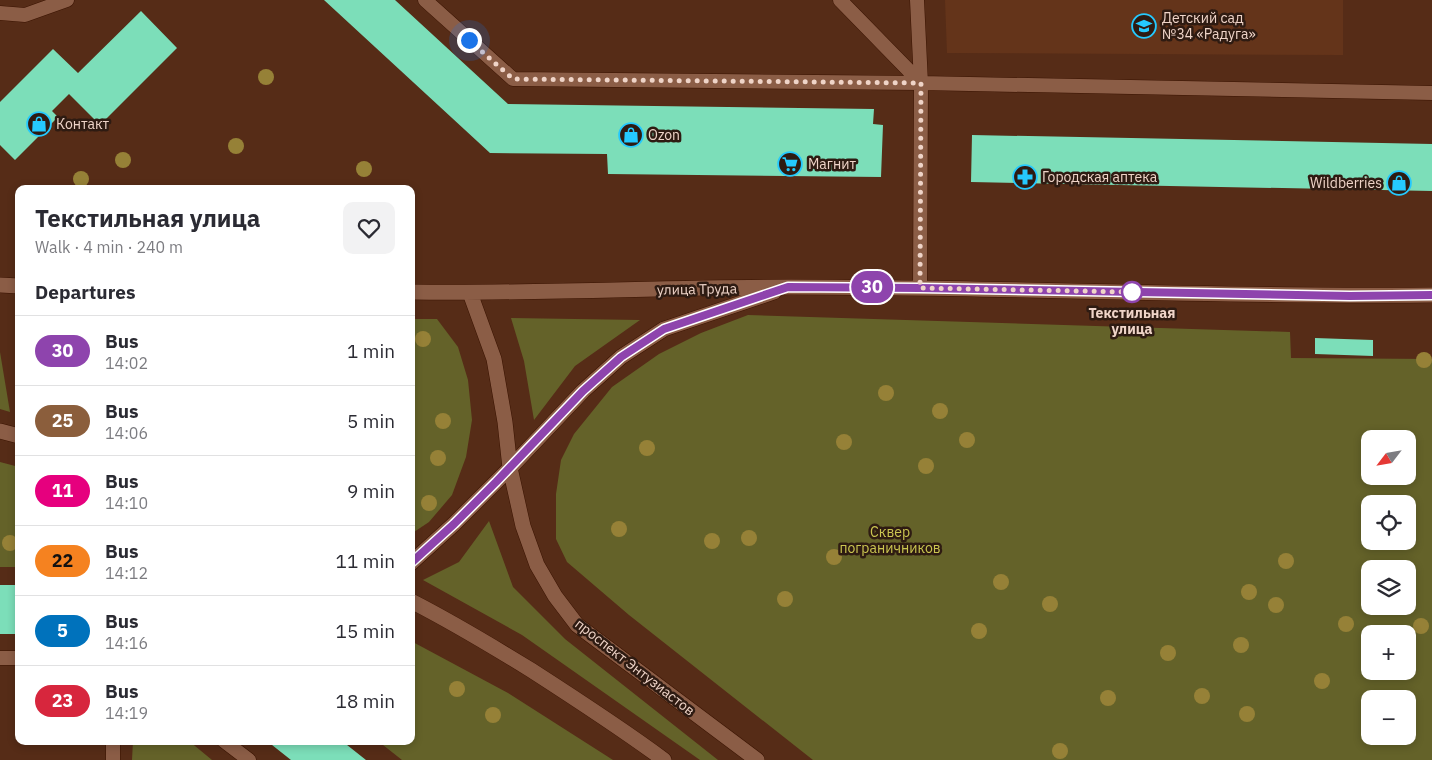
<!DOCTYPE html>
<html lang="en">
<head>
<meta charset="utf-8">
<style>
  :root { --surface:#fff; --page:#f2f2f3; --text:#2b2b33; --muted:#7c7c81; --line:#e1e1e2 }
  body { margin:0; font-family:"IBM Plex Sans",sans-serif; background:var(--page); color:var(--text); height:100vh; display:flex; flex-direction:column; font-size:19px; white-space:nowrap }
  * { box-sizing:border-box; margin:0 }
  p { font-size:16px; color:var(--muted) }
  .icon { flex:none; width:28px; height:28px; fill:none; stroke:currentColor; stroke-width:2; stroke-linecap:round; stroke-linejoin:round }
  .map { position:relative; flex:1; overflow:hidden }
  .sheet { position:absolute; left:15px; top:185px; width:400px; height:560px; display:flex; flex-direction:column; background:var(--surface); border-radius:10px; box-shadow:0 2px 8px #0003 }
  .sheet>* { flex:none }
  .badge { padding:0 10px; border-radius:16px; font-size:18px; line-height:32px }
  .needle { width:32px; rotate:239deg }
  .fabs { position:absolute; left:1361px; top:430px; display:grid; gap:10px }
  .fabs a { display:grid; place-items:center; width:55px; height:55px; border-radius:10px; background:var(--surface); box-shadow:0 2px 8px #0003; font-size:25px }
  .you { position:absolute; width:25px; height:25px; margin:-12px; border:4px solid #fff; border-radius:50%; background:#1a73e8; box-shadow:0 0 0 8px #1a73e833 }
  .map>.badge { position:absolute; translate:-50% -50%; box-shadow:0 0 0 2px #fff }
  h2 { padding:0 20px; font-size:19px; line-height:45px }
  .round { display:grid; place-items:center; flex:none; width:52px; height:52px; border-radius:10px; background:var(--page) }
  .head { display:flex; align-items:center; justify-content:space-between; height:85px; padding:0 20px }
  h1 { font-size:24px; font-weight:800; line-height:38px }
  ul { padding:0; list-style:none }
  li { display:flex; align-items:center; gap:15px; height:70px; padding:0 20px; border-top:1px solid var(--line) }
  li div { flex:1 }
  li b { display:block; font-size:19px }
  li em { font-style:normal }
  li .badge { min-width:55px; font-weight:700; text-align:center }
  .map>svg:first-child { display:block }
  .built { fill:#64341a }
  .green { fill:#646229; fill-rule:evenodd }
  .building { fill:#7cdeb9 }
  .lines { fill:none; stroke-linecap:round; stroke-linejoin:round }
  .lane-casing { stroke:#3a1300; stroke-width:15 }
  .secondary-casing { stroke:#3a1300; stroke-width:16 }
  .lane { stroke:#8b5d46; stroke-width:14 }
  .secondary { stroke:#8b5d46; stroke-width:15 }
  .tree { fill:#968137 }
  .line-casing { stroke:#fff; stroke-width:11 }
  .line { stroke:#8e44ad; stroke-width:8 }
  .walk { stroke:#efd4c8; stroke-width:5; stroke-dasharray:0 9 }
  .stop-dot { fill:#fff; stroke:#8e44ad; stroke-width:2.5 }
  .labels { text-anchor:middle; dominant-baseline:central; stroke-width:5; stroke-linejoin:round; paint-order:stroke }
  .poi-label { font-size:14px; fill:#efd4c8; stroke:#2e1b12; text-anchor:start }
  .street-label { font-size:14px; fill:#efd4c8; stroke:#2e1b12 }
  .stop-label { font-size:14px; font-weight:bold; fill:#efd4c8; stroke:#2e1b12 }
  .park-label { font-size:14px; fill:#cbc651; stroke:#2e1b12 }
</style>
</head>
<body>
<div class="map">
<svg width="1432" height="760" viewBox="0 0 1432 760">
  <rect width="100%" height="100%" fill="#562c17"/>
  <path class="built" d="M945,0H1343V55L947,53Z"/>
  <path class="green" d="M748,315L1290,332L1291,358L1432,359V760H813L629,615L567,562L556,539V494L561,460L574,434L612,387L659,354L701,333ZM1370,439H1408V476H1370ZM1370,504H1408V541H1370ZM1370,569H1408V606H1370ZM1370,634H1408V671H1370ZM1370,699H1408V736H1370Z
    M511,318L640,320L575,366L534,420L524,361Z
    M411,319H437L458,347L468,380L472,420L466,457L452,495L429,522L411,534Z
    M0,352L10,412L0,409Z
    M0,462L19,467V567H0Z
    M489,521L513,587L565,639L718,760H700L522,635L423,580L459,562Z
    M411,641L508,693L613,760H402L378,741H411Z
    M133,741H189L212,760H132Z"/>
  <path class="building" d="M324,0H395L508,104L874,109L873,124L883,125L881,177L608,174L607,154L490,153Z
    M141,11L177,48L100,125L69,94L52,111L58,117L15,160L0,145V102L53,49L78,73Z
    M972,135L1432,144V191L971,182Z
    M1315,338L1373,340V356L1315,354Z
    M0,585H19V634H0Z
    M267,741H342L366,760H291Z"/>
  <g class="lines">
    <g class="lane-casing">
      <path id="lane" d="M425,0L513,79L921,83L1432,93
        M840,0L921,83L920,288
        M917,0L921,83
        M0,13L25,15L67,0
        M0,658H19
        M224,741L249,760
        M113,760V741"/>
    </g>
    <g class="secondary-casing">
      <path id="secondary" d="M0,285L19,286
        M411,292C538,294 664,287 791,287C1005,287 1218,297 1432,295
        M470,293L494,359L505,422L510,468L523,526L537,565L555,596L577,625L757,760
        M0,431L19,436
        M411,563L454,524L510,468L583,391L621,357L664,329L774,292
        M411,601C452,622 492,646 531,670C576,699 621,728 664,760"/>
    </g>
    <use href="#lane" class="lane"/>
    <use href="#secondary" class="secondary"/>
  </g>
  <g class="tree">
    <circle cx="266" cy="77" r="8"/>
    <circle cx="236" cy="146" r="8"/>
    <circle cx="123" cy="160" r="8"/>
    <circle cx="364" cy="169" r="8"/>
    <circle cx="81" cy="179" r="8"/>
    <circle cx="423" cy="339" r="8"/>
    <circle cx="1424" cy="360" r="8"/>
    <circle cx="886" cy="393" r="8"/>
    <circle cx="940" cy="411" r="8"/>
    <circle cx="443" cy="421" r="8"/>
    <circle cx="967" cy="440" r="8"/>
    <circle cx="844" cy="442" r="8"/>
    <circle cx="647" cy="448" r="8"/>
    <circle cx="438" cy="458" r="8"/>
    <circle cx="926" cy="466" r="8"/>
    <circle cx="429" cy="503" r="8"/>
    <circle cx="619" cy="529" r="8"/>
    <circle cx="749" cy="538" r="8"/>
    <circle cx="712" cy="541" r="8"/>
    <circle cx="10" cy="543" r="8"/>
    <circle cx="834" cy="557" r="8"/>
    <circle cx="1286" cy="561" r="8"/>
    <circle cx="1001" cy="582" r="8"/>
    <circle cx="1249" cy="592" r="8"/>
    <circle cx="785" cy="599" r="8"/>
    <circle cx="1050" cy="604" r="8"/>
    <circle cx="1276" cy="605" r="8"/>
    <circle cx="1346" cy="624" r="8"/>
    <circle cx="1421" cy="626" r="8"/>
    <circle cx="979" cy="631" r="8"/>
    <circle cx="1241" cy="645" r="8"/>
    <circle cx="1168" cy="653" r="8"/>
    <circle cx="1322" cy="681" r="8"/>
    <circle cx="457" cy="689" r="8"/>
    <circle cx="1202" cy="696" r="8"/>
    <circle cx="1108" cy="698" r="8"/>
    <circle cx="1247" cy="714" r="8"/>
    <circle cx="493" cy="715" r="8"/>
    <circle cx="1060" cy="751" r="8"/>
  </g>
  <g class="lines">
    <g class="line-casing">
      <path id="line" d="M411,563L454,524L496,482L583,391L621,357L664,329L788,287L920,288L1350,296L1432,295"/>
    </g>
    <use href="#line" class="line"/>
    <path class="walk" d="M469,40L513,79L921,83L920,288L1132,292"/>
  </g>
  <defs>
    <g id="school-ring" transform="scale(1.25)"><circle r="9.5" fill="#2e1b12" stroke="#25c9fe" stroke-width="1.5"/><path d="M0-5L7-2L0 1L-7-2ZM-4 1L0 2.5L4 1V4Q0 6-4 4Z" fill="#25c9fe"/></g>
    <g id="shop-ring" transform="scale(1.25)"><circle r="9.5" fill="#2e1b12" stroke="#25c9fe" stroke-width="1.5"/><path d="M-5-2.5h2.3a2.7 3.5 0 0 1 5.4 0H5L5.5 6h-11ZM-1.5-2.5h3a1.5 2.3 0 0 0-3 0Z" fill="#25c9fe"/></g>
    <g id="supermarket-ring" transform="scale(1.25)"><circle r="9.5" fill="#2e1b12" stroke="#25c9fe" stroke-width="1.5"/><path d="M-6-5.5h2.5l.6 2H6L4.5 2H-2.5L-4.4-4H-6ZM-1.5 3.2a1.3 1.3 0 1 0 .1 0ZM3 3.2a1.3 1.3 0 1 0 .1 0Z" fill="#25c9fe"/></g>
    <g id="pharmacy-ring" transform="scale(1.25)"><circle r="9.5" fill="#2e1b12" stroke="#25c9fe" stroke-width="1.5"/><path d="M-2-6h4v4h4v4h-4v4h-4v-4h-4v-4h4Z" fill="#25c9fe"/></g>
  </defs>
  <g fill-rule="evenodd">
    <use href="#school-ring" x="1144" y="26"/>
    <use href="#shop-ring" x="39" y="124"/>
    <use href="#shop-ring" x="631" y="135"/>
    <use href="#supermarket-ring" x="790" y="164"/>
    <use href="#pharmacy-ring" x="1025" y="177"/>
    <use href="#shop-ring" x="1399" y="183"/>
  </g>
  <circle class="stop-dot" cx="1132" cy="292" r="10"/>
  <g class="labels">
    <g class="poi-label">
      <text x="1162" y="18">Детский сад<tspan x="1162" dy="16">№34 «Радуга»</tspan></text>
      <text x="56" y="124">Контакт</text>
      <text x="648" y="135">Ozon</text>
      <text x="808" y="164">Магнит</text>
      <text x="1042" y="177">Городская аптека</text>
      <text x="1382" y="183" text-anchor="end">Wildberries</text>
    </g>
    <g class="street-label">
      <text transform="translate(697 289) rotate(-1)">улица Труда</text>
      <text transform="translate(635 667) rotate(38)">проспект Энтузиастов</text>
    </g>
    <g class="stop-label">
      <text x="1132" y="313">Текстильная<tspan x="1132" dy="16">улица</tspan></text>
    </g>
    <g class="park-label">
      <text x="890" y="532">Сквер<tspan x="890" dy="16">пограничников</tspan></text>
    </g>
  </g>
</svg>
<div class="fabs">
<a><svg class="needle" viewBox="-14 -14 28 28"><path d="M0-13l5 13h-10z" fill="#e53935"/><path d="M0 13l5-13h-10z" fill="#7c7c81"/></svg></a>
<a><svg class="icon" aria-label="locate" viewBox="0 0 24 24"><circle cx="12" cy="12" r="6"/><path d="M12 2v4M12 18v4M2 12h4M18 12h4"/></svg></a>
<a><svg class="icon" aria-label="layers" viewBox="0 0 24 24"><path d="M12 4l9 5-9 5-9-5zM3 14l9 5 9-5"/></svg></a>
<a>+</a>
<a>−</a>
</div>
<div class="you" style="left:469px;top:40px"></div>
<b class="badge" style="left:872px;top:287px;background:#8e44ad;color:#fff">30</b>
<section class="sheet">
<div class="head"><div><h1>Текстильная улица</h1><p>Walk · 4 min · 240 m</p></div><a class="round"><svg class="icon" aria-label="heart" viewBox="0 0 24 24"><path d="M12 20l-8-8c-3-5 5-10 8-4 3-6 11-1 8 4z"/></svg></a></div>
<h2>Departures</h2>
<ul>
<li><span class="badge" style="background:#8e44ad;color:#fff">30</span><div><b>Bus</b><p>14:02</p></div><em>1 min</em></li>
<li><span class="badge" style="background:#8b5e3c;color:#fff">25</span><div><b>Bus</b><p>14:06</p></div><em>5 min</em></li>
<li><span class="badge" style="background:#e6007e;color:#fff">11</span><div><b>Bus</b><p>14:10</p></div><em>9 min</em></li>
<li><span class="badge" style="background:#f58220;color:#111">22</span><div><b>Bus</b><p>14:12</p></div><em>11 min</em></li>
<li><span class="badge" style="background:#0072bc;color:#fff">5</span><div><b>Bus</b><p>14:16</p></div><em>15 min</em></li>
<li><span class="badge" style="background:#d7263d;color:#fff">23</span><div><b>Bus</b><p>14:19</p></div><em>18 min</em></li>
</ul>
</section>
</div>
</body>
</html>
